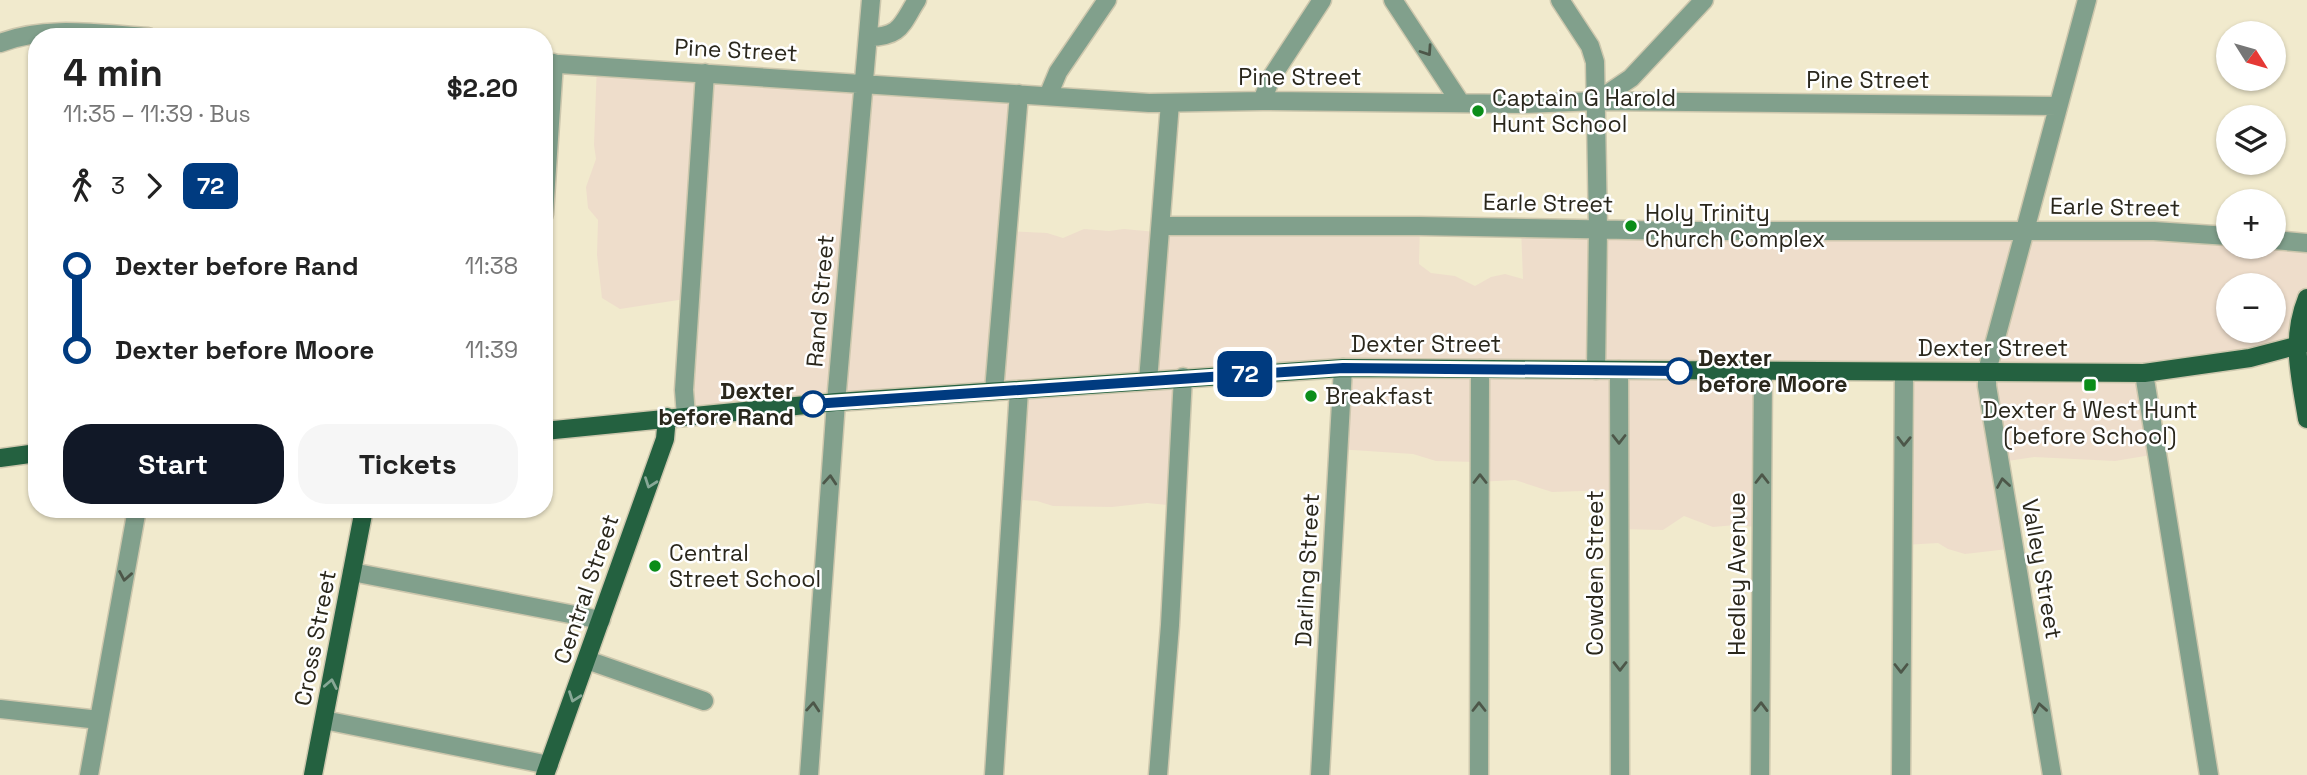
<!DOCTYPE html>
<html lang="en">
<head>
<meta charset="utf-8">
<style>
  :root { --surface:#fff; --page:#f6f6f6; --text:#222; --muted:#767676; --accent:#111827 }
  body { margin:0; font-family:"Space Grotesk",sans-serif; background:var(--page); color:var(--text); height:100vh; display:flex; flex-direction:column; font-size:26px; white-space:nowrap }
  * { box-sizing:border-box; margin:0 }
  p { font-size:23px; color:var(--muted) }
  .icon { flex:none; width:38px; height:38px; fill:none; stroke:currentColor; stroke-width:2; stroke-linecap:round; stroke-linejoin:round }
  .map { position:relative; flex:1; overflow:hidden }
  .sheet { position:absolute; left:28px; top:28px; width:525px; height:490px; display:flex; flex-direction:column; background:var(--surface); border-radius:28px; box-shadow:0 2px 5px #0004 }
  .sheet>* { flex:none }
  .badge { padding:0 14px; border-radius:10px; font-size:24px; line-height:46px }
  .needle { width:46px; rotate:127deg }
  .tools { position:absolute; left:2216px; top:21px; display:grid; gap:14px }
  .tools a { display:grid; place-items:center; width:70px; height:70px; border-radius:50%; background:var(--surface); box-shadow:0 2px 5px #0004; font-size:35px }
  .map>.badge { position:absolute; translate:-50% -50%; box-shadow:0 0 0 4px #fff }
  .legs { display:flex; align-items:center; gap:10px; height:77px; padding:0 35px; font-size:23px }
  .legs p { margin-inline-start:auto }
  .head { display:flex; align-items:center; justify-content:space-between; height:119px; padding:0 35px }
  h1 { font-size:38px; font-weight:700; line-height:52px }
  .primary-button { display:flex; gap:14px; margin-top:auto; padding:14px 35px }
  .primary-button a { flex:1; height:80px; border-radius:28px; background:var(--accent); color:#fff; font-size:28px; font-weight:700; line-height:80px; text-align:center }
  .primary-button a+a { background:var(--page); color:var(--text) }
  ul { padding:0 35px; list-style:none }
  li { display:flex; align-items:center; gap:24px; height:84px; font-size:26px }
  li i { display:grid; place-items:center; width:10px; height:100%; margin:0 9px; background:currentColor }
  li i::after { content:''; width:18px; height:18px; margin:-9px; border:5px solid; border-radius:50%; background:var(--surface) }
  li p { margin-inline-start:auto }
  li:first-child i { background:linear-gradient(#0000 50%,currentColor 0) }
  li:last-child i { background:linear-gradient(currentColor 50%,#0000 0) }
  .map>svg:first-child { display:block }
  .commercial { fill:#eeddcb; fill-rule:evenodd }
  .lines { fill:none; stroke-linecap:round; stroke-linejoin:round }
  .minor-casing { stroke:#cdc7ad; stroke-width:21 }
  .major-casing { stroke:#cdc7ad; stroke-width:21 }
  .minor { stroke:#81a08c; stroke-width:18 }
  .major { stroke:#246140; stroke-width:18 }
  .oneway { stroke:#4d5749 }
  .oneway2 { stroke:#87a896 }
  .line-1-casing { stroke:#fff; stroke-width:16 }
  .line-1 { stroke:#003b80; stroke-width:10 }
  .poi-dot { fill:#0b8d19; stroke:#fff; stroke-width:2.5 }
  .stop-1-dot { fill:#fff; stroke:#003b80; stroke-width:3.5 }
  .labels { text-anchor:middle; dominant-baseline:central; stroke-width:5; stroke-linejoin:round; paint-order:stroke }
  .street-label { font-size:23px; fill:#2a271c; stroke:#fff }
  .poi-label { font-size:23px; fill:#2a271c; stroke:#fff; text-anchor:start }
  .stop-label { font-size:23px; font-weight:bold; fill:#2a271c; stroke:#fff; text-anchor:start }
</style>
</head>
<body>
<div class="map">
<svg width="2307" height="775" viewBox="0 0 2307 775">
  <rect width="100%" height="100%" fill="#f1eacd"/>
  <path class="commercial" d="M597,63L1010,89L1006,231L1047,233L1063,238L1084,229L1109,231L1124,229L1156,232L1420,225L1419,264L1431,273L1455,276L1475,286L1491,277L1505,274L1523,279L1521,228L2228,230V247H2273L2307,238V286L2304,293L2307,338V423L2295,344L2139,369L2151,455L2115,461L2034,457L2001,462L2008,549L1965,554L1948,549L1938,543L1903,545L1901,376L1764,366L1756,527L1735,525L1713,527L1684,516L1663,530L1617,529L1614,490L1552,492L1515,480L1478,482L1476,462L1436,461L1413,454L1337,449L1340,372L1178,375L1168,505L1147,503L1112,507L1053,506L1037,501L1010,499L1016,389L682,410L685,299L620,309L602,298L597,255L598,220L588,208L586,187L596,159L594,145ZM2228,285H2273V331H2228Z"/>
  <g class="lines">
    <g class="minor-casing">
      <path id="minor" d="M1393,0L1460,102
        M1560,0L1590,46L1595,62L1598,229L1596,370
        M868,37C901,37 901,25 917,0
        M0,43C46,25 99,34 148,37
        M544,63L1149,103L1262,101L1524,104L1597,101L2058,106
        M1048,96L1058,72L1107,0
        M1262,101L1271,78L1322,0
        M1597,101L1631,78L1704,0
        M544,214L554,63
        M1161,226H1419L1682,231H2154L2228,236
        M2273,240L2307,243
        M1619,370L1620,775
        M2144,373L2209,775
        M1148,381L1170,103
        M994,391L1019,94
        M686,416L684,390L705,73
        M352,572L601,620
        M587,660L704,701
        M0,709L99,720
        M324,720L549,765
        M89,775L137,509
        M809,775L836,402L871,0
        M994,775L1019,390
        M1158,775L1170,625L1183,377
        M1320,775L1343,368
        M1479,775L1480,369
        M1760,775L1763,372
        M1901,775L1904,373
        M2052,775L1987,386V371L2087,0"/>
    </g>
    <g class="major-casing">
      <path id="major" d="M2307,298C2290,340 2300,375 2307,419
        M544,431L836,402L1343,368L2144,373L2250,358L2307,343
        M0,458L37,453
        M313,775L364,509
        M545,775L665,439L667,417"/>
    </g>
    <use href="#minor" class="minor"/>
    <use href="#major" class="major"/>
  </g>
  <defs><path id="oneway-chevron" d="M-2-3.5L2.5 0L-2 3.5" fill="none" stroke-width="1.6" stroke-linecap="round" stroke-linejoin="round" transform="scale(1.75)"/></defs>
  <g class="oneway">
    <use href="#oneway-chevron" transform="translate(1427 51) rotate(56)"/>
    <use href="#oneway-chevron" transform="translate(1619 439) rotate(90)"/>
    <use href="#oneway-chevron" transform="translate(1904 441) rotate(91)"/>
    <use href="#oneway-chevron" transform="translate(1480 479) rotate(-90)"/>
    <use href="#oneway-chevron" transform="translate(1762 479) rotate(-90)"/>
    <use href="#oneway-chevron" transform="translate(830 480) rotate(-86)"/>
    <use href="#oneway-chevron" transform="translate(2003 483) rotate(-99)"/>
    <use href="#oneway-chevron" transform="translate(125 576) rotate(100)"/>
    <use href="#oneway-chevron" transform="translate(1620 666) rotate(90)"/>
    <use href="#oneway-chevron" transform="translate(1901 668) rotate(90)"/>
    <use href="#oneway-chevron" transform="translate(813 707) rotate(-86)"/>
    <use href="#oneway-chevron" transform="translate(1479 707) rotate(-90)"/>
    <use href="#oneway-chevron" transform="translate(1761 707) rotate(-89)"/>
    <use href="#oneway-chevron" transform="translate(2040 708) rotate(-100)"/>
  </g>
  <g class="oneway2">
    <use href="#oneway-chevron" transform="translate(650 483) rotate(110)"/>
    <use href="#oneway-chevron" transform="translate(331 684) rotate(-79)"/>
    <use href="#oneway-chevron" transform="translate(574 697) rotate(110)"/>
  </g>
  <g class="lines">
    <g class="line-1-casing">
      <path id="line-1" d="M813,404L1343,368L1679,371"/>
    </g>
    <use href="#line-1" class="line-1"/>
  </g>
  <g class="poi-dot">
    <circle cx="1478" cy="111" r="7"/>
    <circle cx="1631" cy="226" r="7"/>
    <rect x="2083" y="378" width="14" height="14" rx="3.5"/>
    <circle cx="1311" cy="396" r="7"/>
    <circle cx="655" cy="566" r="7"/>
  </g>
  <g class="stop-1-dot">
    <circle cx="1679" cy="371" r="12"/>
    <circle cx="813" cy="404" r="12"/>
  </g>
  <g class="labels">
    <g class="street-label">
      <text transform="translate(736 50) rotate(3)">Pine Street</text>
      <text x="1300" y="77">Pine Street</text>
      <text x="1868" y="80">Pine Street</text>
      <text transform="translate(1548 203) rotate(1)">Earle Street</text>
      <text transform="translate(2115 207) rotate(1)">Earle Street</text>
      <text transform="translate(820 301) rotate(-85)">Rand Street</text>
      <text x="1426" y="344">Dexter Street</text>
      <text x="1993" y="348">Dexter Street</text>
      <text transform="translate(2042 569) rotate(80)">Valley Street</text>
      <text transform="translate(1307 570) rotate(-87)">Darling Street</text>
      <text transform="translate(1595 573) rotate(-90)">Cowden Street</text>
      <text transform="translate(1737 574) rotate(-90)">Hedley Avenue</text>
      <text transform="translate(586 589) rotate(-71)">Central Street</text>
      <text transform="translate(315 638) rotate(-79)">Cross Street</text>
    </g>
    <g class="poi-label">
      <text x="1492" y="98">Captain G Harold<tspan x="1492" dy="26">Hunt School</tspan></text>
      <text x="1645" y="213">Holy Trinity<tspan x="1645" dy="26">Church Complex</tspan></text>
      <text x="1325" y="396">Breakfast</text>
      <text x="2090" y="410" text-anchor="middle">Dexter &amp; West Hunt<tspan x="2090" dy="26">(before School)</tspan></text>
      <text x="669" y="553">Central<tspan x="669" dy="26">Street School</tspan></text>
    </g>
    <g class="stop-label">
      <text x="1698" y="358">Dexter<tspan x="1698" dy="26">before Moore</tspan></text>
      <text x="794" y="391" text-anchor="end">Dexter<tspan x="794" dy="26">before Rand</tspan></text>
    </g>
  </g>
</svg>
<div class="tools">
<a><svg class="needle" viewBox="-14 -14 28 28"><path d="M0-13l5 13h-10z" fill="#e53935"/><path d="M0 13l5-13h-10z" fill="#767676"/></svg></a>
<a><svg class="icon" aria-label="layers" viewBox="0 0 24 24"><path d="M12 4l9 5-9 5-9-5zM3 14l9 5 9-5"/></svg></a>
<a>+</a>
<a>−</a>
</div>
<b class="badge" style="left:1245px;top:374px;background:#003b80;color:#fff">72</b>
<section class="sheet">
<div class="head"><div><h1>4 min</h1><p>11:35 – 11:39 · Bus</p></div><b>$2.20</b></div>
<div class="legs"><svg class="icon" aria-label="walk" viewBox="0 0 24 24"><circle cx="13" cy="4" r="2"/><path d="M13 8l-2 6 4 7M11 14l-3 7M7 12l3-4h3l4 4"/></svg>3<svg class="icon" aria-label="forward" viewBox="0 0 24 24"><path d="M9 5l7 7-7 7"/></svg><b class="badge" style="background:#003b80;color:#fff">72</b></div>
<ul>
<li><i style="color:#003b80"></i><b>Dexter before Rand</b><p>11:38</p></li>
<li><i style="color:#003b80"></i><b>Dexter before Moore</b><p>11:39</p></li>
</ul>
<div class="primary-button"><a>Start</a><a>Tickets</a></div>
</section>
</div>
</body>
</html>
